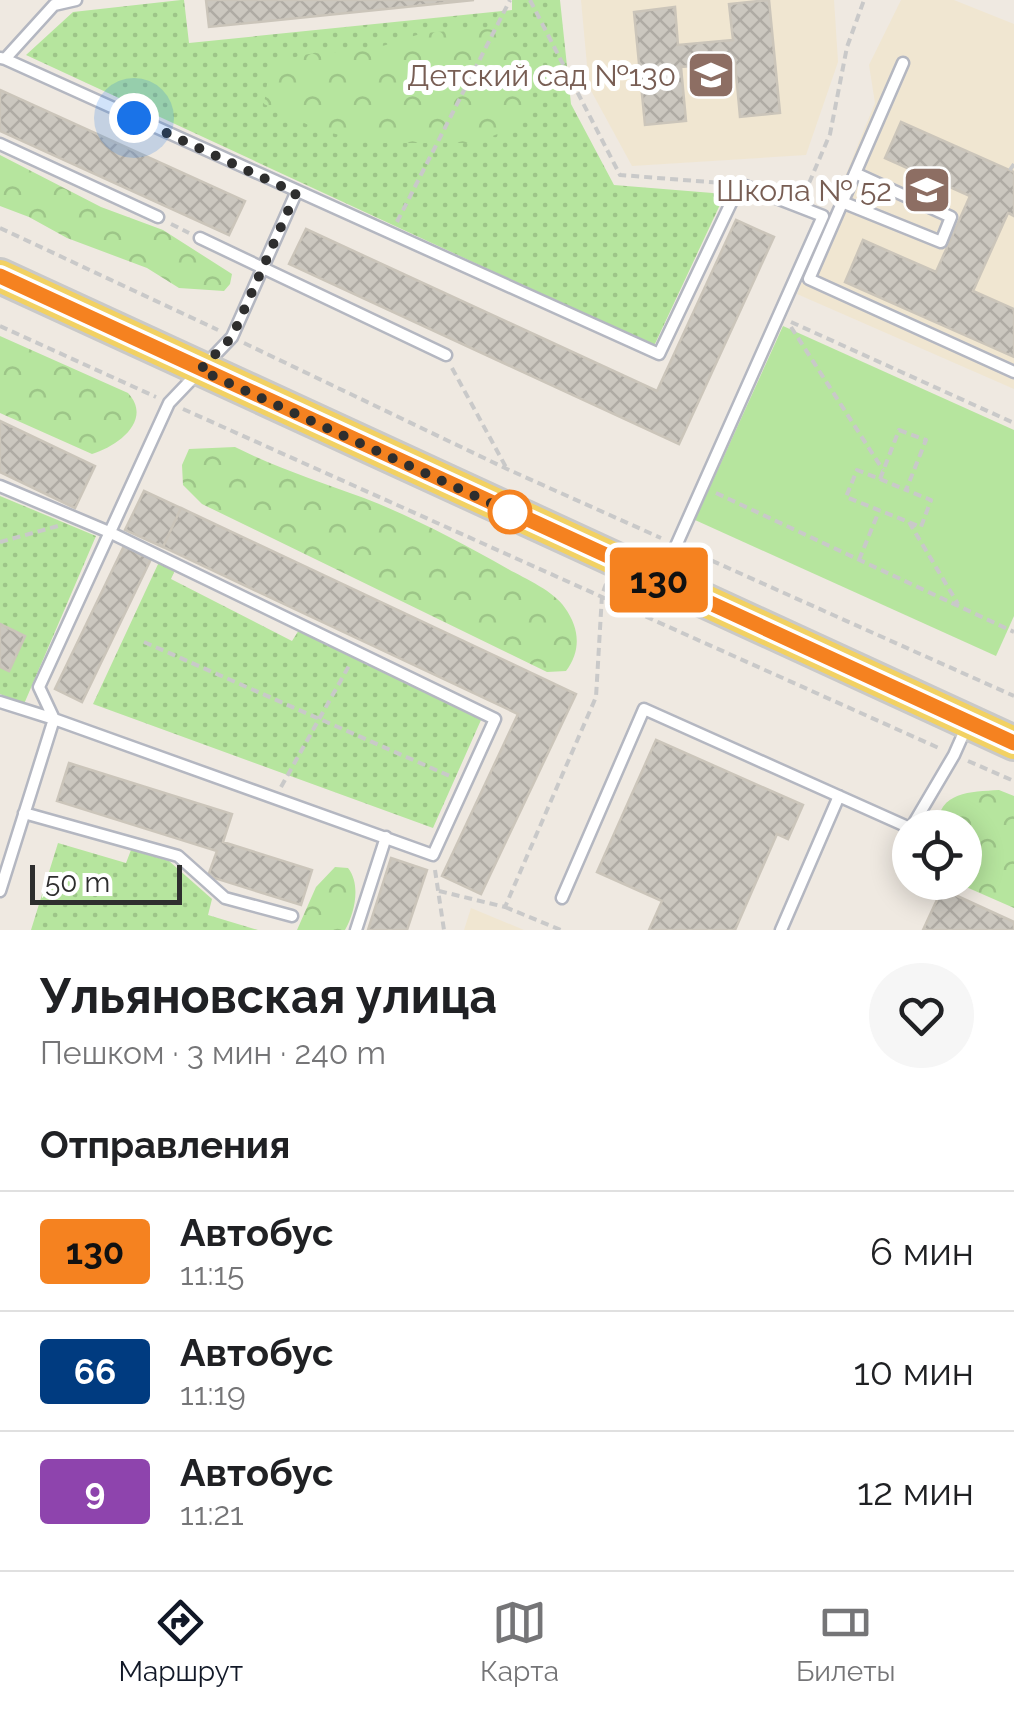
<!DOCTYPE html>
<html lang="ru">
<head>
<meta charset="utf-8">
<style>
  :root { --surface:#fff; --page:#f6f6f6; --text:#202124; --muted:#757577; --line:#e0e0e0; --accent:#111827 }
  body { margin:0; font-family:Raleway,sans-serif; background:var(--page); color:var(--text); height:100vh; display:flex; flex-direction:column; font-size:38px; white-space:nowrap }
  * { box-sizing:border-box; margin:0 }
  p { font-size:32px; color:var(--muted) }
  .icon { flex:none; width:55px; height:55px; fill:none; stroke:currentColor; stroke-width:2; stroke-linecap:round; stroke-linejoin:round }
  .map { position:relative; height:930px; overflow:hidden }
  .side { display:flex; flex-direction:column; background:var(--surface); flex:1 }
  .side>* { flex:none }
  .badge { padding:0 20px; border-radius:8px; font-size:35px; line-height:65px }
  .tools { position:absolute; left:892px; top:810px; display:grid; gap:20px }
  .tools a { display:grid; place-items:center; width:90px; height:90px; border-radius:50%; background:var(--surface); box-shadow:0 5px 25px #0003; font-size:50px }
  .scale { position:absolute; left:30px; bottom:25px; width:152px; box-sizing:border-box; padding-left:10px; border:5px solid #2e2e2e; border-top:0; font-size:28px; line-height:35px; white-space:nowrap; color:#2e2e2e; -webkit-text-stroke:8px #fff; paint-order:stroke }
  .you { position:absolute; width:50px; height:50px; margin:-25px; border:8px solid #fff; border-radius:50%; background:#1a73e8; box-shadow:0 0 0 15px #1a73e833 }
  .map>.badge { position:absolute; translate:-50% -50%; box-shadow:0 0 0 5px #fff }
  h2 { padding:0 40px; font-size:38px; line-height:90px }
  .round { display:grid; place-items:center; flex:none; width:105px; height:105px; border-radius:52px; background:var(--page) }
  .head { display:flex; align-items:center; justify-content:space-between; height:170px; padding:0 40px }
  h1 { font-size:48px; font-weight:700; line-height:75px }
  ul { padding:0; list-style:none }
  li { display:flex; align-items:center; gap:30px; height:120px; padding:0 40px; border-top:2px solid var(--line) }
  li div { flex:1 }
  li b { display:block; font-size:38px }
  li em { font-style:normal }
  li .badge { min-width:110px; font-weight:700; text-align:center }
  .menu { display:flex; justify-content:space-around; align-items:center; height:140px; border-top:2px solid var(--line); background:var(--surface); font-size:28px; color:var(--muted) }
  .menu a { display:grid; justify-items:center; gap:5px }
  .menu .selected { color:var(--accent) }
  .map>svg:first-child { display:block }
  .education { fill:#f0e6d1 }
  .grass { fill:url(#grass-dots) }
  .forest { fill:url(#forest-crowns) }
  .park { fill:#b6e59e }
  .building { fill:url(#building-cross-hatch); stroke:#cbc5ba; stroke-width:2.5 }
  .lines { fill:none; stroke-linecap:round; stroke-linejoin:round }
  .service-casing { stroke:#b4b7c1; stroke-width:15 }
  .primary-casing { stroke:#c9c9c9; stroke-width:38 }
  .path { stroke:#c9c9c9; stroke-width:4; stroke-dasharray:8 5; stroke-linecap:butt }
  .service { stroke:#fff; stroke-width:10 }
  .primary { stroke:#f2d163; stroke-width:32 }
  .line-casing { stroke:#fff; stroke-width:22 }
  .line { stroke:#f58220; stroke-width:15 }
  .walk { stroke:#2e2e2e; stroke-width:10; stroke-dasharray:0 18 }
  .stop-dot { fill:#fff; stroke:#f58220; stroke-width:5 }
  .labels { text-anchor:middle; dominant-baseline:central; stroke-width:10; stroke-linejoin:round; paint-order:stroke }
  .education-label { font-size:30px; fill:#785e54; stroke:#fff; text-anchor:end }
</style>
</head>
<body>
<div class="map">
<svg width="1014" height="930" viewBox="0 0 1014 930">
  <defs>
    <pattern id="grass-dots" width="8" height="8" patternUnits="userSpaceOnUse" patternTransform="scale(2.5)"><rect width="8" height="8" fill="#b6e59e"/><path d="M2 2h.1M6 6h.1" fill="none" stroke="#9dc588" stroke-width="1.8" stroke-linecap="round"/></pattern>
    <pattern id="forest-crowns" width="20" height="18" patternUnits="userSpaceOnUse" patternTransform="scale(2.5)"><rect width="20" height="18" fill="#b6e59e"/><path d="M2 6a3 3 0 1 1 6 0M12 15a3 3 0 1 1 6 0" fill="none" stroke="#9dc588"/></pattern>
    <pattern id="building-cross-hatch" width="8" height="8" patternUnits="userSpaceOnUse" patternTransform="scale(2.5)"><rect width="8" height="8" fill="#cbc7bf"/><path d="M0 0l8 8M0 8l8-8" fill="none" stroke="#afaba4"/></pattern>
  </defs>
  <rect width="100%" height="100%" fill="#efe9e1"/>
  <path class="education" d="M581,0H834L838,62L806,155L632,166L589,87Z
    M901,0H954L1014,24V389L797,294L875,103L869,65Z
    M471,908L524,930H464Z"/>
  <path class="grass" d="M181,0H184L189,43L512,10V0H560L571,104L614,185L725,194L654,346L26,55L73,12Z
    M0,496L96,536L24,704L0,694Z
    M159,562L176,568L171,579L292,641L299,630L481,720L433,828L93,704Z
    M58,843L126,863L131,850L169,861L212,899L208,915L258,930H31Z"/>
  <path class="forest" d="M479,29L510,30L522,50L529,73L528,114L519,125L476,143H373L319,130L264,104L269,71C302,46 327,56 365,50C384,47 399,40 417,35C436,30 459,32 479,29Z
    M0,155L101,207L163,230L232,274L230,284L224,291L179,288L147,268L67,238L29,217L0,206Z
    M0,336L128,393C153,420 118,446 92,454L0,413Z
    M235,447C277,468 320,482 364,498C413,517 462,543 508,569C526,579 554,591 565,608C580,629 581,651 566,671L547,672L202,504L183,485L182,465L189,449Z
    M999,790L1014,796V908L957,883L965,882V828L937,827C939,791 970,792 999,790Z
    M335,867L348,868C361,884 355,913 345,930H297L316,887Z"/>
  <path class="park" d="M783,326L1014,430V616L996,656L695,520Z"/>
  <path class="building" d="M206,0H474L209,27Z
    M769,0L780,113L740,117L735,62L681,67L686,121L645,125L634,12L675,7L678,45L733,40L729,4Z
    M0,90L245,201L229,235L0,131Z
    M901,122L1014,172V216L1008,213L973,291L1014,309V357L845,282L863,240L936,272L970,196L885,158Z
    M736,220L774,237L679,444L289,264L306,229L657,391Z
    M0,421L95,466L75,508L0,472Z
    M144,491L181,508L163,547L125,530Z
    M181,508L576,694L481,894L442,876L518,714L163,547Z
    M124,546L151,559L82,702L55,689Z
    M0,624L25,636L9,671L0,667Z
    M656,740L803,805L788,839L777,834L735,930H649L662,901L597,872Z
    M69,763L232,814L223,842L312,870L301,905L208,876L217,851L57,801Z
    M391,858L427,870L407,930H368Z
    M942,889L1014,922V930H923Z"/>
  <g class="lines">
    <g class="service-casing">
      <path id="service" d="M1,58L5,59L54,5L76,0
        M5,59L659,354L740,184L823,216L663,575
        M903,63L809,279L1014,372
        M0,144L158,217
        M842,202L941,242L951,217L855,173
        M200,238L446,355
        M0,486L109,532L495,719L433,855L54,719L0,891
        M0,702L54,719L39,687L169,403L232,337L296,193
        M24,813L178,856L225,898L292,916
        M911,828L954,755L966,728
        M562,898L644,709L910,828
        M356,930L386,837
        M781,930L839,796"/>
    </g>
    <g class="primary-casing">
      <path id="primary" d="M0,276L1014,743"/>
    </g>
    <path class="path" d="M530,0L620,175L723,183
      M1010,170L1014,164
      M804,195L830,134L847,47L864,0
      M397,222L510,0
      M171,224L189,233
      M0,228L218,330
      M791,322L1014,423
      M0,326L156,397
      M791,327L883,470
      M244,343L507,469L661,538
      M452,368L507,469
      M183,409L941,749
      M899,430L926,440L906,490L931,500L921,527L846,497L857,470L880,479Z
      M880,479L906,490
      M716,493L1014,632
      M909,522L958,604
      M0,542L58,526
      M688,550L1014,696
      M859,560L879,511
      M144,642L452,777
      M968,761L1014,781
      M281,787L350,664
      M435,870L444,930
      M439,891L505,907L596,697L602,595L606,584
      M505,907L561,930"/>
    <use href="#service" class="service"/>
    <use href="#primary" class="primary"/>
  </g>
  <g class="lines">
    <g class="line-casing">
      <path id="line" d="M0,276L1014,743"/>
    </g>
    <use href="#line" class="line"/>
    <path class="walk" d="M134,118L296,193L232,337L200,370L510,512"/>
  </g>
  <defs>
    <g id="school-square" transform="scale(2.5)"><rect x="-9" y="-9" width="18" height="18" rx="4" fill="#8d6e63" stroke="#fff"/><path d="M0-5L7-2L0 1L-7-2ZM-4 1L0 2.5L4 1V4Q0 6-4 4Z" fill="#fff"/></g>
  </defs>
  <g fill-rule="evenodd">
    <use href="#school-square" x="711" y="75"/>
    <use href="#school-square" x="927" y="190"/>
  </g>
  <circle class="stop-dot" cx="510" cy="512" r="20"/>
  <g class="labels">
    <g class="education-label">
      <text x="676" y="75">Детский сад №130</text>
      <text x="892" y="190">Школа № 52</text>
    </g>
  </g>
</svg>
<div class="tools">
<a><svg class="icon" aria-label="locate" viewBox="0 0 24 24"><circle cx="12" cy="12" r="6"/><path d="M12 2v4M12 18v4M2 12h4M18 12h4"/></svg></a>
</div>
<div class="scale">50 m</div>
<div class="you" style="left:134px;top:118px"></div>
<b class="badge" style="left:659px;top:580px;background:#f58220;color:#111">130</b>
</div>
<section class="side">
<div class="head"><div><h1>Ульяновская улица</h1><p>Пешком · 3 мин · 240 m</p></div><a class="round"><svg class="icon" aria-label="heart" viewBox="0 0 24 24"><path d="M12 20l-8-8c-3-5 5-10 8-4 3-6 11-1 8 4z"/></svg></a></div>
<h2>Отправления</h2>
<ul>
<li><span class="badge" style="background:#f58220;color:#111">130</span><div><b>Автобус</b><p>11:15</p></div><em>6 мин</em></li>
<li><span class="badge" style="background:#003b80;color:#fff">66</span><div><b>Автобус</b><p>11:19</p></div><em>10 мин</em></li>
<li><span class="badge" style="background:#8e44ad;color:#fff">9</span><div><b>Автобус</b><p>11:21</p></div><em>12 мин</em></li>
</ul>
</section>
<nav class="menu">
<a class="selected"><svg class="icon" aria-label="directions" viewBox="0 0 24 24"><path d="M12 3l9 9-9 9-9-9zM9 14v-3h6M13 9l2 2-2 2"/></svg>Маршрут</a>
<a><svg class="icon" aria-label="map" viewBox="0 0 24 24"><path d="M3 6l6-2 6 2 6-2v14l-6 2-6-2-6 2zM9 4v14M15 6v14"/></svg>Карта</a>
<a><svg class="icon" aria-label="tickets" viewBox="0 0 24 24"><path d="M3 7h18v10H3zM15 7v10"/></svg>Билеты</a>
</nav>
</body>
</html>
